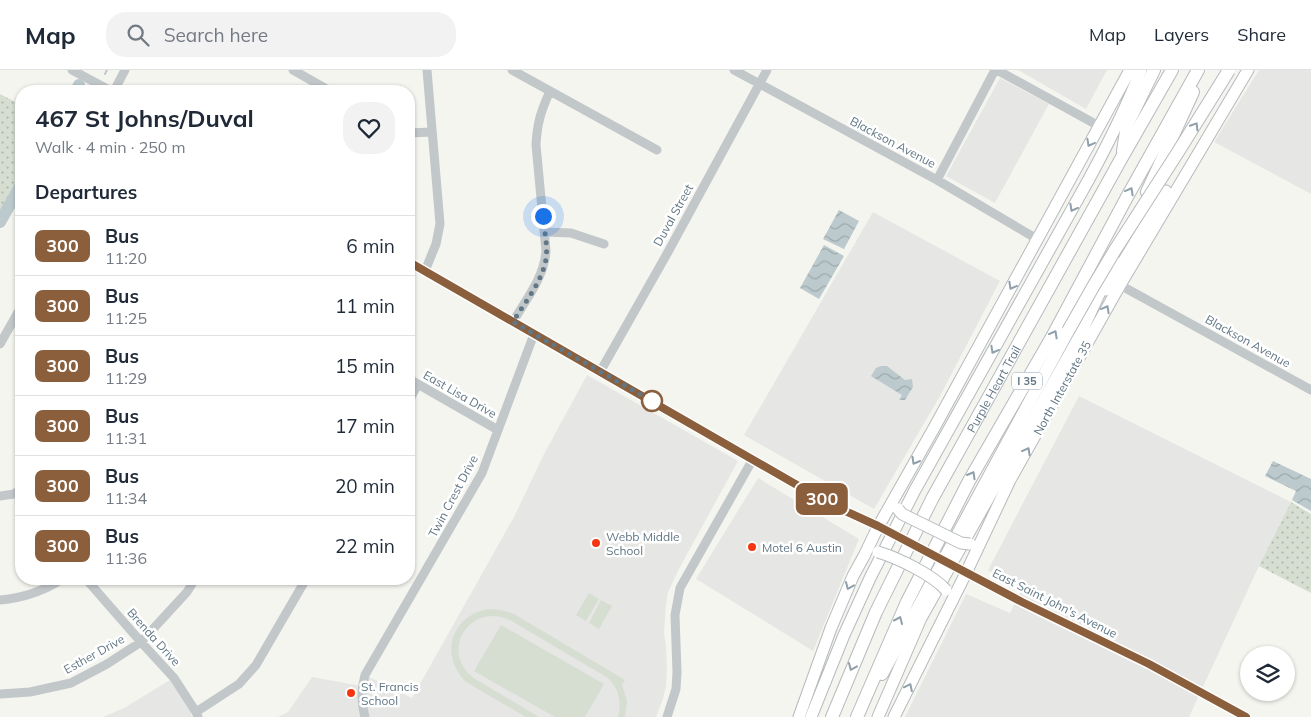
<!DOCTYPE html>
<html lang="en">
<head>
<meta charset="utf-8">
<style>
  :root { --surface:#fff; --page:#f2f2f3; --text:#1f2937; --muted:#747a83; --line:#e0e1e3 }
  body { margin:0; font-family:Mulish,sans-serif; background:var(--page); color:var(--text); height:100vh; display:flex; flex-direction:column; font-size:19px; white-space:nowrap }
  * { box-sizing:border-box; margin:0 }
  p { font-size:16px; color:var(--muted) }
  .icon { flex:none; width:28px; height:28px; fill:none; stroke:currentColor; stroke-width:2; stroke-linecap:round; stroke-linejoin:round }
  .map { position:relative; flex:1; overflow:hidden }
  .side { position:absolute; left:15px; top:15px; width:400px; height:500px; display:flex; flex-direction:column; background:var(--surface); border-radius:20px; box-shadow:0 1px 4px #0004 }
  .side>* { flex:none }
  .badge { padding:0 10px; border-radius:8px; font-size:18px; line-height:32px }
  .buttons { position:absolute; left:1240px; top:576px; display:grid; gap:10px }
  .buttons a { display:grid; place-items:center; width:55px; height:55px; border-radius:50%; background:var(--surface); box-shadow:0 1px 4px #0004; font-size:25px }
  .you { position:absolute; width:25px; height:25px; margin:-12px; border:4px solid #fff; border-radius:50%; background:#1a73e8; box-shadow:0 0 0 8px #1a73e833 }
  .map>.badge { position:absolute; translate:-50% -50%; box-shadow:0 0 0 2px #fff }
  h2 { padding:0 20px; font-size:19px; line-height:45px }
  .round { display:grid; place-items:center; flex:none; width:52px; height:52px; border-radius:20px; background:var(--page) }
  .summary { display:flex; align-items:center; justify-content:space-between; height:85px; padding:0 20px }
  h1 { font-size:24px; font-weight:700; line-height:38px }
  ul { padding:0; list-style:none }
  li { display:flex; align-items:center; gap:15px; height:60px; padding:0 20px; border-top:1px solid var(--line) }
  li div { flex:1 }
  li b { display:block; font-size:19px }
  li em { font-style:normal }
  li .badge { min-width:55px; font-weight:700; text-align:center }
  header { display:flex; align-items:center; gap:30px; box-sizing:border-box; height:70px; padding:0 25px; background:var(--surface); border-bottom:1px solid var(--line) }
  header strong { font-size:24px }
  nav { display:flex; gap:28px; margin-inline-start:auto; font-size:18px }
  .search { width:350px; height:45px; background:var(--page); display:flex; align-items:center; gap:12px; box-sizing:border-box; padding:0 18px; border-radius:20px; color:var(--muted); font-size:19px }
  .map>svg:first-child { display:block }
  .built { fill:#e6e6e4 }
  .grass { fill:#d6ddd1 }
  .park { fill:url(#park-dots) }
  .water { fill:url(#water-waves) }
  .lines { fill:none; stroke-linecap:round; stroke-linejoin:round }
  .stream { stroke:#bccace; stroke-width:2 }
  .river { stroke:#bccace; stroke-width:12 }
  .major-casing { stroke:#b5babd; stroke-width:13 }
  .highway-casing { stroke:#b6babd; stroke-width:14 }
  .minor { stroke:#c2c7ca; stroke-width:9 }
  .major { stroke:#fff; stroke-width:11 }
  .highway { stroke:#fff; stroke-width:12 }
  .major-bridge-casing { stroke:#b5babd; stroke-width:13; stroke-linecap:butt }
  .highway-bridge-casing { stroke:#b6babd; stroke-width:14; stroke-linecap:butt }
  .minor-bridge { stroke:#c2c7ca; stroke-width:9 }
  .major-bridge { stroke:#fff; stroke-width:11 }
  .highway-bridge { stroke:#fff; stroke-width:12 }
  .oneway { stroke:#90a0aa }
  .line-casing { stroke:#fff; stroke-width:11 }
  .line { stroke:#8b5e3c; stroke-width:8 }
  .walk { stroke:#617785; stroke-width:5; stroke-dasharray:0 9 }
  .stop-dot { fill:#fff; stroke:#8b5e3c; stroke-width:2.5 }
  .poi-dot { fill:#f53611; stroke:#fff; stroke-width:2 }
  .labels { text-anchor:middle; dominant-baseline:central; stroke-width:5; stroke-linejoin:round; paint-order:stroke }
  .shield { fill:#fff; stroke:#90a0aa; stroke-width:1 }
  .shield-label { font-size:11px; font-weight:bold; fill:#617785 }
  .street-label { font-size:12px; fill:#617785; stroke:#fff }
  .poi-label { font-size:12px; fill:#617785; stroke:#fff; text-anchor:start }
</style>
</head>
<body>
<header>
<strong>Map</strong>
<div class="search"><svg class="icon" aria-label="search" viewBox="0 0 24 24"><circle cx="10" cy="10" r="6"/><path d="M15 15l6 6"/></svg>Search here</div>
<nav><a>Map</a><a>Layers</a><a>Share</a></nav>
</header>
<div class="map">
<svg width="1311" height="647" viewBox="0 0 1311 647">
  <defs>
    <pattern id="park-dots" width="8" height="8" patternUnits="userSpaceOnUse" patternTransform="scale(1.25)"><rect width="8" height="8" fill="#d6ddd1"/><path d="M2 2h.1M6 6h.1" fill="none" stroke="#b1b8af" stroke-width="1.8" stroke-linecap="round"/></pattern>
    <pattern id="water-waves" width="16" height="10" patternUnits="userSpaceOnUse" patternTransform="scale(1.25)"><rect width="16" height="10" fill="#bccace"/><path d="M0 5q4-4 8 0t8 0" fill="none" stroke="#9ca9ad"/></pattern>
  </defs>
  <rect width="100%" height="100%" fill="#f5f5f0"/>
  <path class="built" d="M1018,0H1107L1086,39Z
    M1259,0H1311V124L1214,72Z
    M1000,8L1049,34L995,133L946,106Z
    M873,142L1000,211L940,326L874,439L744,365Z
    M587,305L738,391L679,499L668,522L666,535L664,563L666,575L667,599L666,616L663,629L656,647H278L288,642L312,607L362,616L365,605L412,628L514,447L544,384Z
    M1079,326L1291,432L1259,496L1189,647H905L966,524L1010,543L1022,518L988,500Z
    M758,408L859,469L813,581L696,509Z
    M170,610L190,639L192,647H103L124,638Z"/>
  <path class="grass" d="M589,523L599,529L586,551L576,545Z
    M601,530L612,536L599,559L589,553Z
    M489,539L501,540L514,544L625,610L622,615L627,631L625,647H618C622,632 619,619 608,608L510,550C469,531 438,583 475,609L539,647H526L466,612C439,585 451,545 489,539Z
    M501,555L604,614L585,647H555L474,601Z"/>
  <path class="park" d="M0,24L21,35V112L0,150Z
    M1291,432L1311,444V523L1259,496Z"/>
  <path class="water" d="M839,140L859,151L844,179L823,169Z
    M824,175L844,186L819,229L800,218Z
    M881,296H887L905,310L912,309L913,317L905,330H899L902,325L871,306L876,298Z
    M1273,391L1311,409V441L1292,430L1296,421L1265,406Z"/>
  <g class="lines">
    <path class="stream" d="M105,4L107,0"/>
    <path class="river" d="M76,21L79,15
      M0,152L21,115"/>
    <g class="major-casing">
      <path id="major" d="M1106,220L1166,121
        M799,647L831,558L853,506L864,486L878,457L934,358L1130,0
        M811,647L844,565L871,506L915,420L1089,109C1108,74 1126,38 1141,0
        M878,647L921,548L1084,258
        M894,647L966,503L1010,410L1120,215L1248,0"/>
    </g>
    <g class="highway-casing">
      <g id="highway">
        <path d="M1123,81L1127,55L1154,0"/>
        <path d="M1147,122L1193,22"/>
        <path d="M1080,264L1114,191"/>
        <path d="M882,604L1068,261"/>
        <path id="s1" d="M832,647L876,542L932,429L1121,89L1172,0"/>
        <path d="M857,647L907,532L969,411L1052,267L1127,127L1198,0"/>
      </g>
    </g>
    <path class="minor" d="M72,0L111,21
      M293,0L330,21
      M512,0L657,80
      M734,0L937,110L1037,169
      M997,0L1099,56
      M114,21L125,0
      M409,63L431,62
      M937,110L995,0
      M544,162L571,163L604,174
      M409,192L830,433L889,462
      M425,201L436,174L440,154L427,0
      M1120,215L1311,320
      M513,252C526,229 544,208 546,181L536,75C537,53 541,41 550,21
      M0,274L21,237
      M600,302L668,182L767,0
      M409,309L498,360
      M409,331L418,314
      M0,426L14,424L21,419
      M953,496L1022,532L1149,594L1246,647
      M86,509L141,572L174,608L196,642L198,647
      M0,530C22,528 44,521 62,509
      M0,624L30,622L71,613L107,594L141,572L187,522L195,509
      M196,642L239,614L256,595L306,509
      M365,647C361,633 361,619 365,605L482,403L534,264
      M667,647L676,619L677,602L675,545L680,518L753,389"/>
    <use href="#major" class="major"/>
    <use href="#highway" class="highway"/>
    <g class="major-bridge-casing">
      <path id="major-bridge" d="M898,439L902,444L961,473L970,474
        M878,482C898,488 933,505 946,520"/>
    </g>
    <g class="highway-bridge-casing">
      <path id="highway-bridge" d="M1068,261L1093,217L1115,180L1178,82L1229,0"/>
    </g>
    <path class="minor-bridge" d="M889,462L953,496"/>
    <use href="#major-bridge" class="major-bridge"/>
    <use href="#highway-bridge" class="highway-bridge"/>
  </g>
  <defs><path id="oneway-chevron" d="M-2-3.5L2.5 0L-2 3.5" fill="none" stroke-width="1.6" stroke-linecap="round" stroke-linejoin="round" transform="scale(1.25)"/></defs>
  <g class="oneway">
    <use href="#oneway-chevron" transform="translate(1195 56) rotate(-58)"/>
    <use href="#oneway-chevron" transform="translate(1090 73) rotate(119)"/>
    <use href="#oneway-chevron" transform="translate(1130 121) rotate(-61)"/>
    <use href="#oneway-chevron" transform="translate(1073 138) rotate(119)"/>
    <use href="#oneway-chevron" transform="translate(1012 216) rotate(119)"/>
    <use href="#oneway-chevron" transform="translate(1106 239) rotate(-61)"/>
    <use href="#oneway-chevron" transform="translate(1054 264) rotate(-61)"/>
    <use href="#oneway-chevron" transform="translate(994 280) rotate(119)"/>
    <use href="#oneway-chevron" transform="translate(1027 381) rotate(-61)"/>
    <use href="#oneway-chevron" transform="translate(915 391) rotate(120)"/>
    <use href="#oneway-chevron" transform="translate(972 405) rotate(-60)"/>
    <use href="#oneway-chevron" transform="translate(849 516) rotate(113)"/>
    <use href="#oneway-chevron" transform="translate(899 550) rotate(-66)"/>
    <use href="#oneway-chevron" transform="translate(852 597) rotate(113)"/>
    <use href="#oneway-chevron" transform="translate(909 617) rotate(-64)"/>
  </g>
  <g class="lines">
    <g class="line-casing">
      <path id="line" d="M409,192L830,434L878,456L1022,532L1149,594L1246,647"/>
    </g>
    <use href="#line" class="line"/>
    <path class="walk" d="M543,146C544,160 548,175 546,189C542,212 525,232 513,252L652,331"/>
  </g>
  <circle class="stop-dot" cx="652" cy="331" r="10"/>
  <g class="poi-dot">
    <circle cx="596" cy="473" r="5"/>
    <circle cx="752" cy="477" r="5"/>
    <circle cx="351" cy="623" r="5"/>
  </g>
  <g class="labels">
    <rect class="shield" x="1012" y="302.5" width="30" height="17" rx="4"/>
    <g class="shield-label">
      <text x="1027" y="311">I 35</text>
    </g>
    <g class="street-label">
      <text transform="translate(893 72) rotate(28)">Blackson Avenue</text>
      <text transform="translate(673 145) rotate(-61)">Duval Street</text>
      <text transform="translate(1248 271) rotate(29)">Blackson Avenue</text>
      <text transform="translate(1062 318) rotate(-61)">North Interstate 35</text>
      <text stroke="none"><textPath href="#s1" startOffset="366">Purple Heart Trail</textPath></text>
      <text transform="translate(460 324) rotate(30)">East Lisa Drive</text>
      <text transform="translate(453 426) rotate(-62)">Twin Crest Drive</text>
      <text transform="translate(1055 533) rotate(27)">East Saint John's Avenue</text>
      <text transform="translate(154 567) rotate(48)">Brenda Drive</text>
      <text transform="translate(94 584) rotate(-29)">Esther Drive</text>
    </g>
    <g class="poi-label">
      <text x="606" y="466">Webb Middle<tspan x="606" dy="14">School</tspan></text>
      <text x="762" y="477">Motel 6 Austin</text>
      <text x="361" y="616">St. Francis<tspan x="361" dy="14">School</tspan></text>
    </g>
  </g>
</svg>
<div class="buttons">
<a><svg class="icon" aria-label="layers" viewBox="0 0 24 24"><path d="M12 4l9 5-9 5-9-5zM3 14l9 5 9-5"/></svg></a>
</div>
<div class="you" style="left:543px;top:146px"></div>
<b class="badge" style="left:822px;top:429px;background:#8b5e3c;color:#fff">300</b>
<section class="side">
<div class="summary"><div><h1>467 St Johns/Duval</h1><p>Walk · 4 min · 250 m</p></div><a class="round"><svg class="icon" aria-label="heart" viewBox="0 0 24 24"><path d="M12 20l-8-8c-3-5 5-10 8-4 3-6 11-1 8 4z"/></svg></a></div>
<h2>Departures</h2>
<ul>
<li><span class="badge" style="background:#8b5e3c;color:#fff">300</span><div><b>Bus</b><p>11:20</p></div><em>6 min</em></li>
<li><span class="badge" style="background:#8b5e3c;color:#fff">300</span><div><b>Bus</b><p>11:25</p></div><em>11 min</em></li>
<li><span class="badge" style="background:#8b5e3c;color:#fff">300</span><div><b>Bus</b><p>11:29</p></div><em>15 min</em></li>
<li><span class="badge" style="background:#8b5e3c;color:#fff">300</span><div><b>Bus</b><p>11:31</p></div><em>17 min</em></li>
<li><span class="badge" style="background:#8b5e3c;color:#fff">300</span><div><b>Bus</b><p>11:34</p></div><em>20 min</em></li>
<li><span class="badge" style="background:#8b5e3c;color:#fff">300</span><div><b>Bus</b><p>11:36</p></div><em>22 min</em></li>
</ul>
</section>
</div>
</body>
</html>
